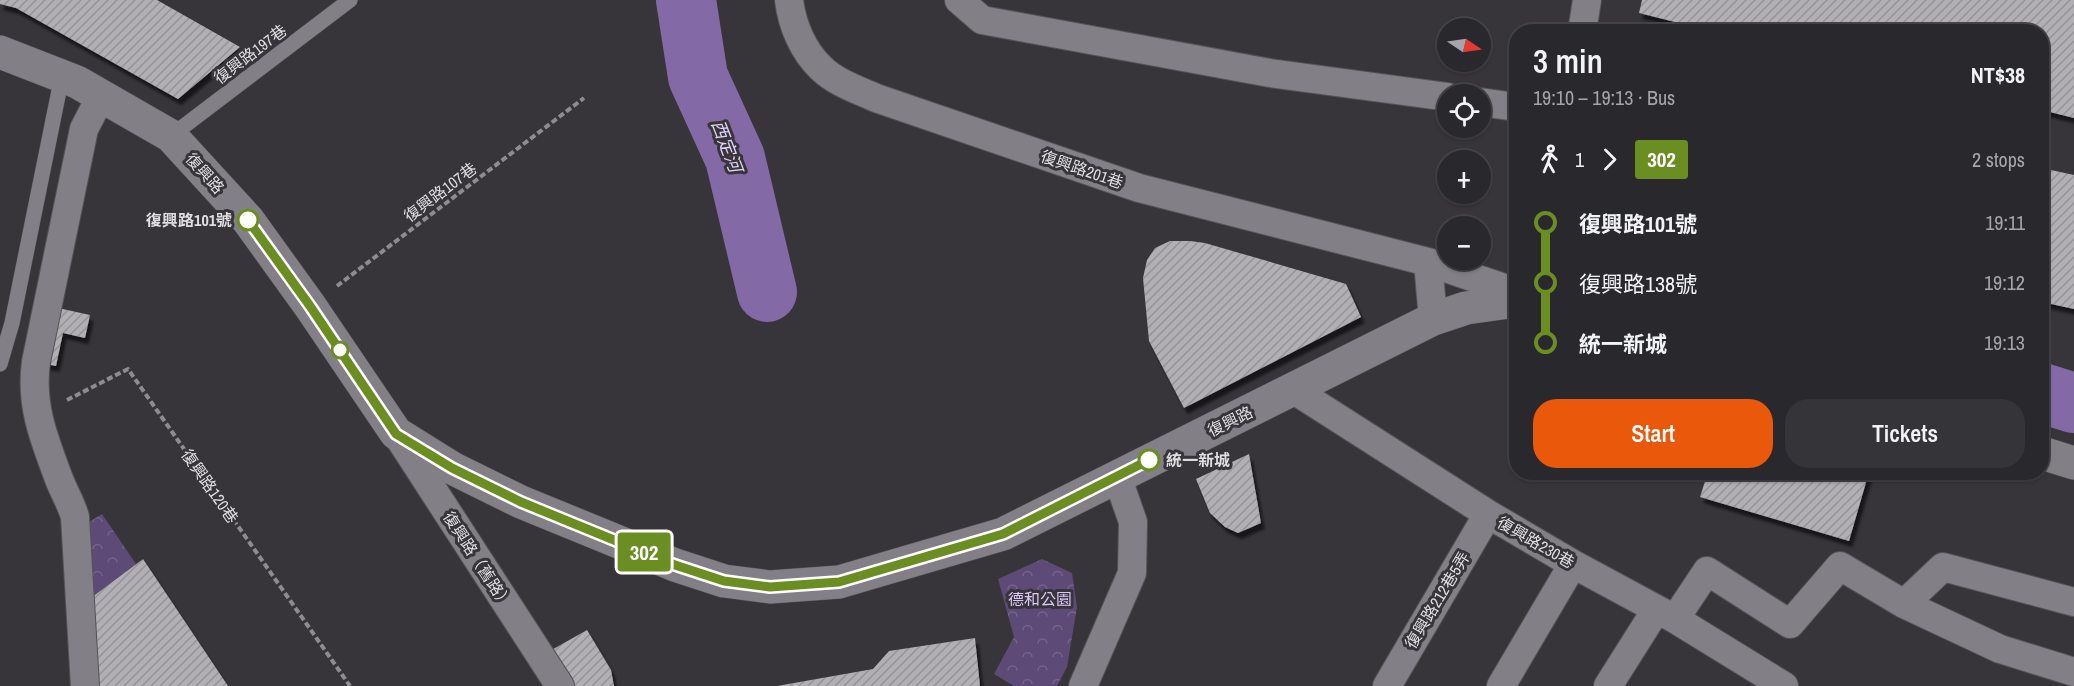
<!DOCTYPE html>
<html lang="en">
<head>
<meta charset="utf-8">
<style>
  :root { --surface:#29282c; --page:#353438; --text:#f1f3f6; --muted:#a5a6a9; --line:#454448; --accent:#ea580c }
  body { margin:0; font-family:"Archivo Narrow","Noto Sans TC",sans-serif; background:var(--page); color:var(--text); height:100vh; display:flex; flex-direction:column; font-size:22px; white-space:nowrap }
  * { box-sizing:border-box; margin:0 }
  p { font-size:20px; color:var(--muted) }
  .icon { flex:none; width:33px; height:33px; fill:none; stroke:currentColor; stroke-width:2; stroke-linecap:round; stroke-linejoin:round }
  .map { position:relative; flex:1; overflow:hidden }
  .sheet { position:absolute; left:1509px; top:24px; width:540px; height:456px; display:flex; flex-direction:column; background:var(--surface); border-radius:24px; box-shadow:0 2px 4px #0004,0 0 0 2px var(--line) }
  .sheet>* { flex:none }
  .badge { padding:0 12px; border-radius:4px; font-size:21px; line-height:39px }
  .needle { width:39px; rotate:103deg }
  .fabs { position:absolute; left:1437px; top:18px; display:grid; gap:12px }
  .fabs a { display:grid; place-items:center; width:54px; height:54px; border-radius:50%; background:var(--surface); box-shadow:0 2px 4px #0004,0 0 0 2px var(--line); font-size:30px }
  .map>.badge { position:absolute; translate:-50% -50%; box-shadow:0 0 0 3px #fff }
  .legs { display:flex; align-items:center; gap:9px; height:66px; padding:0 24px; font-size:20px }
  .legs p { margin-inline-start:auto }
  .head { display:flex; align-items:center; justify-content:space-between; height:102px; padding:0 24px }
  h1 { font-size:33px; font-weight:600; line-height:45px }
  .cta { display:flex; gap:12px; margin-top:auto; padding:12px 24px }
  .cta a { flex:1; height:69px; border-radius:24px; background:var(--accent); color:#fff; font-size:24px; font-weight:600; line-height:69px; text-align:center }
  .cta a+a { background:var(--page); color:var(--text) }
  ul { padding:0 24px; list-style:none }
  li { display:flex; align-items:center; gap:21px; height:60px; font-size:22px }
  li i { display:grid; place-items:center; width:9px; height:100%; margin:0 8px; background:currentColor }
  li i::after { content:''; width:15px; height:15px; margin:-8px; border:4px solid; border-radius:50%; background:var(--surface) }
  li p { margin-inline-start:auto }
  li:first-child i { background:linear-gradient(#0000 50%,currentColor 0) }
  li:last-child i { background:linear-gradient(currentColor 50%,#0000 0) }
  .map>svg:first-child { display:block }
  .park { fill:url(#park-crowns) }
  .lines { fill:none; stroke-linecap:round; stroke-linejoin:round }
  .river { stroke:#8369a5; stroke-width:60 }
  .building { fill:url(#building-hatch); filter:url(#shadow) }
  .service-casing { stroke:#545357; stroke-width:16 }
  .minor-casing { stroke:#545357; stroke-width:30 }
  .tertiary-casing { stroke:#545357; stroke-width:34 }
  .path { stroke:#8d8c90; stroke-width:4; stroke-dasharray:6 3; stroke-linecap:butt }
  .service { stroke:#828086; stroke-width:15 }
  .minor { stroke:#828086; stroke-width:28 }
  .tertiary { stroke:#828086; stroke-width:33 }
  .line-1-casing { stroke:#fff; stroke-width:14 }
  .line-1 { stroke:#6b8e23; stroke-width:9 }
  .stop-1-dot { fill:#fff; stroke:#6b8e23; stroke-width:3 }
  .labels { text-anchor:middle; dominant-baseline:central; stroke-width:6; stroke-linejoin:round; paint-order:stroke }
  .street-label { font-size:16px; fill:#dfdee1; stroke:#37353a }
  .stop-label { font-size:16px; font-weight:bold; fill:#dfdee1; stroke:#37353a; text-anchor:end }
  .park-label { font-size:16px; fill:#dbc6fa; stroke:#37353a }
  .water-label { font-size:18px; font-style:italic; fill:#e0d2f5; stroke:#37353a }
</style>
</head>
<body>
<div class="map">
<svg width="2074" height="686" viewBox="0 0 2074 686">
  <defs>
    <pattern id="park-crowns" width="20" height="18" patternUnits="userSpaceOnUse" patternTransform="scale(1.5)"><rect width="20" height="18" fill="#5d4a76"/><path d="M2 6a3 3 0 1 1 6 0M12 15a3 3 0 1 1 6 0" fill="none" stroke="#746489"/></pattern>
    <pattern id="building-hatch" width="6" height="6" patternUnits="userSpaceOnUse" patternTransform="scale(1.5)"><rect width="6" height="6" fill="#b1aeb4"/><path d="M-1 1l2-2M0 6l6-6M5 7l2-2" fill="none" stroke="#969398"/></pattern>
    <filter id="shadow"><feDropShadow dx="3.5" dy="6" stdDeviation="1.5" flood-color="#0009"/></filter>
  </defs>
  <rect width="100%" height="100%" fill="#37353a"/>
  <path class="park" d="M102,514L136,564L80,606L76,530Z
    M1042,559L1072,573L1077,607L1067,667L1057,686H1014L994,674L1014,637L998,579Z"/>
  <g class="lines">
    <path class="river" d="M686,0L698,77L735,158L767,292
      M2042,393L2074,403"/>
  </g>
  <path class="building" d="M0,0H157L240,47L178,99L16,8L0,4Z
    M1642,0H2074V118L2042,110V32H1715L1639,13Z
    M2042,168L2074,175V309L2042,302Z
    M1170,241H1190L1205,243L1346,284L1361,317L1184,408L1149,341L1143,278L1147,260L1155,248Z
    M49,306L90,315L85,338L63,333L56,366L36,362Z
    M1249,454L1261,523L1238,533L1225,527L1210,513L1196,479Z
    M1708,472H1869L1849,541L1700,497Z
    M143,559L228,686H85L80,606Z
    M587,630L611,670L614,686H567L548,652Z
    M975,638L980,686H777L873,669L889,651Z"/>
  <g class="lines">
    <g class="service-casing">
      <path id="service" d="M171,136L350,0
        M0,364L12,323L62,76"/>
    </g>
    <g class="minor-casing">
      <path id="minor" d="M789,0C792,25 803,51 821,68C835,82 858,90 876,98L1139,188L1428,262L1516,292
        M959,0L982,20L1270,73L1448,97
        M1582,32L1587,0
        M1480,102L1516,107
        M1428,262L1433,319
        M1294,390L1488,514L1573,564L1675,619L1784,686
        M396,433L560,686
        M1904,604L1943,567L2074,602
        M1675,619L1707,571L1790,624L1840,566L1904,604L2000,649L2074,672
        M85,686L75,517C71,503 64,492 59,479C44,439 30,405 36,362L84,129L101,96
        M1083,686L1132,573L1133,522L1117,476
        M1387,686L1488,514
        M1501,686L1573,564
        M1608,686L1656,610"/>
    </g>
    <g class="tertiary-casing">
      <path id="tertiary" d="M0,52L77,82L171,136L248,220L310,306L396,433L452,468L521,502L675,565L724,581L770,587L839,582L1003,534L1433,319L1466,308L1516,301
        M2042,453L2074,463"/>
    </g>
    <path class="path" d="M337,286L584,98
      M67,400L128,369L350,686"/>
    <use href="#service" class="service"/>
    <use href="#minor" class="minor"/>
    <use href="#tertiary" class="tertiary"/>
  </g>
  <g class="lines">
    <g class="line-1-casing">
      <path id="line-1" d="M248,220L310,306L396,434L452,468L521,502L675,565L724,581L770,587L839,582L1003,534L1149,460"/>
    </g>
    <use href="#line-1" class="line-1"/>
  </g>
  <g class="stop-1-dot">
    <circle cx="248" cy="220" r="10"/>
    <circle cx="340" cy="350" r="8"/>
    <circle cx="1149" cy="460" r="10"/>
  </g>
  <g class="labels">
    <g class="street-label">
      <text transform="translate(250 54) rotate(-37)">復興路197巷</text>
      <text transform="translate(1082 169) rotate(19)">復興路201巷</text>
      <text transform="translate(205 173) rotate(48)">復興路</text>
      <text transform="translate(440 192) rotate(-37)">復興路107巷</text>
      <text transform="translate(1230 421) rotate(-26)">復興路</text>
      <text transform="translate(210 486) rotate(55)">復興路120巷</text>
      <text transform="translate(1536 542) rotate(30)">復興路230巷</text>
      <text transform="translate(478 560) rotate(57)">復興路（舊路）</text>
      <text transform="translate(1437 600) rotate(-59)">復興路212巷5弄</text>
    </g>
    <g class="stop-label">
      <text x="232" y="220">復興路101號</text>
      <text x="1166" y="460" text-anchor="start">統一新城</text>
    </g>
    <g class="park-label">
      <text x="1040" y="599">德和公園</text>
    </g>
    <g class="water-label">
      <text transform="translate(727 146) rotate(69)">西定河</text>
    </g>
  </g>
</svg>
<div class="fabs">
<a><svg class="needle" viewBox="-14 -14 28 28"><path d="M0-13l5 13h-10z" fill="#e53935"/><path d="M0 13l5-13h-10z" fill="#a5a6a9"/></svg></a>
<a><svg class="icon" aria-label="locate" viewBox="0 0 24 24"><circle cx="12" cy="12" r="6"/><path d="M12 2v4M12 18v4M2 12h4M18 12h4"/></svg></a>
<a>+</a>
<a>−</a>
</div>
<b class="badge" style="left:644px;top:552px;background:#6b8e23;color:#fff">302</b>
<section class="sheet">
<div class="head"><div><h1>3 min</h1><p>19:10 – 19:13 · Bus</p></div><b>NT$38</b></div>
<div class="legs"><svg class="icon" aria-label="walk" viewBox="0 0 24 24"><circle cx="13" cy="4" r="2"/><path d="M13 8l-2 6 4 7M11 14l-3 7M7 12l3-4h3l4 4"/></svg>1<svg class="icon" aria-label="forward" viewBox="0 0 24 24"><path d="M9 5l7 7-7 7"/></svg><b class="badge" style="background:#6b8e23;color:#fff">302</b><p>2 stops</p></div>
<ul>
<li><i style="color:#6b8e23"></i><b>復興路101號</b><p>19:11</p></li>
<li><i style="color:#6b8e23"></i><span>復興路138號</span><p>19:12</p></li>
<li><i style="color:#6b8e23"></i><b>統一新城</b><p>19:13</p></li>
</ul>
<div class="cta"><a>Start</a><a>Tickets</a></div>
</section>
</div>
</body>
</html>
